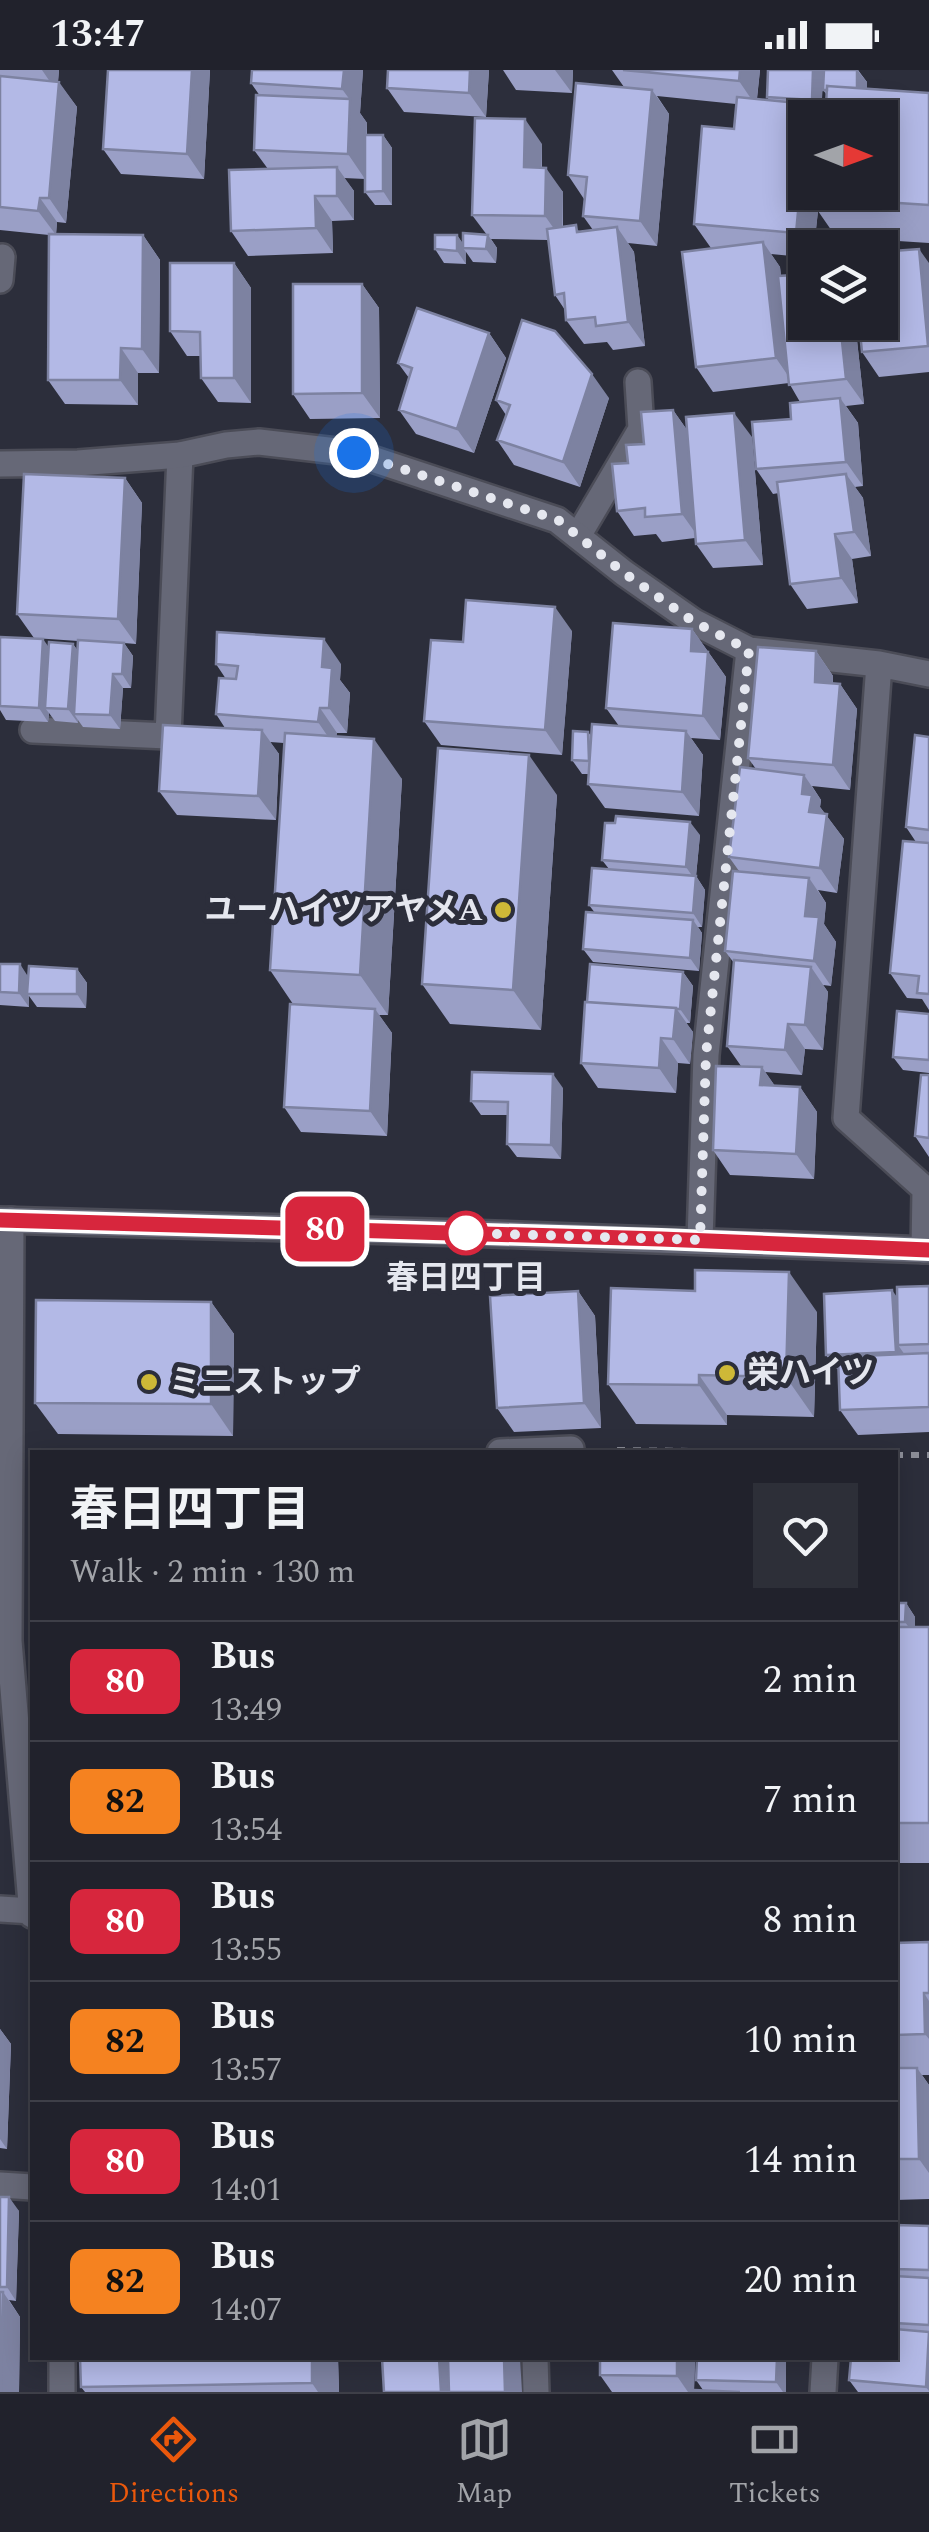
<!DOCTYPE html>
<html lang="en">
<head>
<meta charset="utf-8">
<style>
  :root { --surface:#21222c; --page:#2d2f38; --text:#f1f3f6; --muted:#a2a4a9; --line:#3e3f48; --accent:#ea580c }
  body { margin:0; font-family:Spectral,"Noto Sans JP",serif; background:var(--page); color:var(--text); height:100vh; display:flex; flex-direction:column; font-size:38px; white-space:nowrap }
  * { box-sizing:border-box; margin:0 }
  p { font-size:32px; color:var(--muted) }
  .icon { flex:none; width:55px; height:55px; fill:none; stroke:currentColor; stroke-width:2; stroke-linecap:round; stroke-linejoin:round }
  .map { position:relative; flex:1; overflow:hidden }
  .sheet { position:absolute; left:30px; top:1380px; width:868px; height:910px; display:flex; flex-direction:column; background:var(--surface); border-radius:0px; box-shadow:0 5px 25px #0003,0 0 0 2px var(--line) }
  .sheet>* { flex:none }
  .badge { padding:0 20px; border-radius:15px; font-size:35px; line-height:65px }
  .needle { width:65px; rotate:91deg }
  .buttons { position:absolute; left:788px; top:30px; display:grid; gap:20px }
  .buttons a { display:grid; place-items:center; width:110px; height:110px; border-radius:0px; background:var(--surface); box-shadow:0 5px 25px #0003,0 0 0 2px var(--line); font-size:50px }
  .you { position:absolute; width:50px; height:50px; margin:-25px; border:8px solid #fff; border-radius:50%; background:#1a73e8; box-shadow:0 0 0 15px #1a73e833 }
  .map>.badge { position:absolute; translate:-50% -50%; box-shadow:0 0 0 5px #fff }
  .round { display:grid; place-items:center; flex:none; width:105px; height:105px; border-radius:0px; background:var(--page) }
  .head { display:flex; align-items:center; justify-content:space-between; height:170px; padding:0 40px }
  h1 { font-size:48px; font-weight:700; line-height:75px }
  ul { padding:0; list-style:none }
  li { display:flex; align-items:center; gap:30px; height:120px; padding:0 40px; border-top:2px solid var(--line) }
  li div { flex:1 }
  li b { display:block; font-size:38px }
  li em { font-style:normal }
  li .badge { min-width:110px; font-weight:700; text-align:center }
  .status { display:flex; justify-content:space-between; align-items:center; height:70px; padding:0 50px; background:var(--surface); direction:ltr }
  .status svg { height:28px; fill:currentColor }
  .tabs { display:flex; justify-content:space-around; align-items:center; height:140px; border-top:2px solid var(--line); background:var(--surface); font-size:28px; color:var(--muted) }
  .tabs a { display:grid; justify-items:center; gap:5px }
  .tabs .selected { color:var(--accent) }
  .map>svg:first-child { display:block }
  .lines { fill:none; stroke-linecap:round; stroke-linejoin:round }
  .service-casing { stroke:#4b4c57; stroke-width:30 }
  .minor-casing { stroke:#4b4c57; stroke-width:30 }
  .tertiary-casing { stroke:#4b4c57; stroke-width:30 }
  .path { stroke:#8c8e98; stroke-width:6; stroke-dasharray:8 8; stroke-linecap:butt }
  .service { stroke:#666877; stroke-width:25 }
  .minor { stroke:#666877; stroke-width:25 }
  .tertiary { stroke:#666877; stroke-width:25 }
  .wall { fill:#9a9fc6; fill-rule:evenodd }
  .shaded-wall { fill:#7d82a1 }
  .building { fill:#b3b9e6; stroke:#7d82a1; stroke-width:2.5 }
  .line-casing { stroke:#fff; stroke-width:22 }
  .line { stroke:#d7263d; stroke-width:15 }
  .walk { stroke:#e5e7ef; stroke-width:10; stroke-dasharray:0 18 }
  .poi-dot { fill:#ceb837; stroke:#2c2e3b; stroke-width:4 }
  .stop-dot { fill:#fff; stroke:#d7263d; stroke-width:5 }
  .labels { text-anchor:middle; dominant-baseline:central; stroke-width:10; stroke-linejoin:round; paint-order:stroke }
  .poi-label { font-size:32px; font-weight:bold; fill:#e5e7ef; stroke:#2c2e3b; text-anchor:start }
  .stop-label { font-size:32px; font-weight:bold; fill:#e5e7ef; stroke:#2c2e3b }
</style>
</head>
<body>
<div class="status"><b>13:47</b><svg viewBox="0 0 49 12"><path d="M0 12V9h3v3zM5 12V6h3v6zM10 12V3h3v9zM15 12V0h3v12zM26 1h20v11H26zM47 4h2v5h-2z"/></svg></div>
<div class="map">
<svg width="929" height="2322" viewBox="0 0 929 2322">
  <rect width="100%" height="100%" fill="#2c2e3b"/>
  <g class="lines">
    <g class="service-casing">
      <path id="service" d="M0,210L2,187
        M578,466L641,359L638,312
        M33,660L168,666L180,385
        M700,1170L706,985L749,580
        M823,2322L825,2288"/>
    </g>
    <g class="minor-casing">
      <path id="minor" d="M0,394L78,393L180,385L226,375L259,372L354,383L557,450L624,503L694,552L749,580L879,594L929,604
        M879,594L846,1048L925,1119L924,1180
        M11,1150L9,1571L32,1845
        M500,1382L571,1379
        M0,1839L32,1841
        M0,2115L32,2117
        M62,2288V2322
        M535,2288L536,2322"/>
    </g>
    <g class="tertiary-casing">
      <path id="tertiary" d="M0,1150L466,1163L929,1180"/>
    </g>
    <path class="path" d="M617,1380L777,1382
      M895,1385H929"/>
    <use href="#service" class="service"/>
    <use href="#minor" class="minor"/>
    <use href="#tertiary" class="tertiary"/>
  </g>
  <path class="wall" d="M0,0H59L58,12L77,37L66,153L57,152L56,164L143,165L160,190L159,303H138V335L65,334L48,310L49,165L0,160Z
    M210,0L204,109L121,104L103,79Z
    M252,0H363L360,43L367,53V65H383L392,78V135H375L365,122V109L344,108L354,121V150L332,151L333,183L248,186L231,161L268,99L254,80L260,26L251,13Z
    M489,0L486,47L404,42L387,18Z
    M503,0H573L572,23L516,20Z
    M612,0H760L757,29L769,30L767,27L768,0L822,36H826L827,25L823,20L824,0H858L867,12V18L929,23V173L836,167L818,141L814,177L832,174L834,178H805L855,252L864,334L846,336L858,353L863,416L855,417L863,428L871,486L852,489L858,533L807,539L790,514L779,423L773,424L756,399L791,349L800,332L789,313L713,322L696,297L711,178L694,154L734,59L736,34L657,26L669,44L657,176L628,173L634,182L645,276L613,280L607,272L584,274L566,250L565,240L555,225L548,170L491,169L497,178L496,193L473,192L466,182V194L444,193L435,179L457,165L463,174L487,165L472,145L542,74V98L563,122V157L580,161L593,160L583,146L584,129L568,105L624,17ZM771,184L792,186L794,205L781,206L780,197Z
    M234,193L251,218V333L218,332L201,308V286H187L170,261Z
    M929,193V302L879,307L862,282Z
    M362,214L379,238L380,348L310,349L293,324Z
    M489,263L506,288L474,383L416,364L399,340L409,308L398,293Z
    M609,328L580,417L514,395L497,370L506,345L496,330Z
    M673,340L687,360L752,367L763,495L713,498L696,474L695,468L662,472L656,464L634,466L617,441L628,393Z
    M125,408L142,433L136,574L124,573L133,586L131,618H123L120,659L83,657L78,650V653L55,651L49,643L48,652L6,650L0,640V567L48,577L73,574L78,581V571L34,568L17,544Z
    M692,559L726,607L720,670L691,668L703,685L699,746L605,738L588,714L589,704H582L572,690L588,662L592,667L619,656L606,638Z
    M572,561L562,685L441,675L424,651L463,572Z
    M816,581L833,606V614H840L857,639L850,720L812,716L821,730L820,737L844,769L837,823L818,820L826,833L824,854L836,872L831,916L823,915L828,922L823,980L805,979L802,1005L765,1002L775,1016L800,1017L817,1042L814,1109L730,1105L713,1080L741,996L727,976L734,893L725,881L739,801L729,787L756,699L748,688Z
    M216,594H341L340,610L350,623L347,663H337L336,666L402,709L388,945H379L392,963L387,1066L301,1062L284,1037L293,934L270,900L284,673L270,672L279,684L276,750L177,745L159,721L225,658L216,644L226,609Z
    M929,667V940L922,929L907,928L890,903L916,772L906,757Z
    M557,725L541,960L450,954L422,914Z
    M700,765L696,806L705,820L702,857H698L702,863L699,901L593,892L583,879L595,843L589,835L609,799L602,790Z
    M0,894L28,906L77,899L87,913L86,938L37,937L29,926V937L0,935Z
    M683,902L693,916L690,953H686L693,962L690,994L678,993L676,1023L598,1018L581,993Z
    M929,944V1003L903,1000L893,987Z
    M929,1005V1087L915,1066Z
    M563,1018L561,1089L517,1087L507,1074L508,1045H481L471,1031Z
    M929,1216V1362L858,1365L840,1340L839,1299H836L826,1285L897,1227Z
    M578,1221L595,1246L601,1358L514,1362L497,1338Z
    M211,1232L234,1264L233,1366L58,1364L35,1333Z
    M817,1242L814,1347L727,1345V1355L636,1354L608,1314Z
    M895,1533H906L915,1547V1557H929V1793H895Z
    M929,1872V2005H922L929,2015V2129L895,2130V1873Z
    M0,1959L11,1974L7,2079L0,2078Z
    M0,2127L19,2141L16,2231L9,2230L20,2247L19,2322H0Z
    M895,2155L929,2156V2322H852H858L849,2310L895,2288Z
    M80,2288H338L339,2322H85L81,2317Z
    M695,2288L694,2320H703L696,2310L697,2288H786V2322H605H612L600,2305Z"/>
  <path class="shaded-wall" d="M42,0H59L57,22Z
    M192,0H210L204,109L187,84Z
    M344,0H363L360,43L367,53L365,109L348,84L350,30L342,19Z
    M470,0H489L486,47L469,23Z
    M555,0H573L572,23Z
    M740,0H760L756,36L739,11Z
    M813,0H824L821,43L812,30Z
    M857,0L867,12V35L857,21Z
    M59,12L77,37L66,153L49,128Z
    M652,20L669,44L657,176L640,151Z
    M808,34L818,48H807Z
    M525,49L542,74L541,122L524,97Z
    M383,65L392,78V135L383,121Z
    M805,68V122H819L808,127L818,141L814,178H806L796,163Z
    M337,97L354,121V150L337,126Z
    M546,98L563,122L562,170L545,146Z
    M315,126L332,151L333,183L316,158Z
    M40,128L57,152L56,165L38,141Z
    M617,157L634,182L645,276L628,252Z
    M143,165L160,190L159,303L142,279Z
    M457,165L466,178H463L466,182V194L457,181Z
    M488,165L497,178L496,193L486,179Z
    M763,172L780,197L793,313L776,288Z
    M919,179L929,193V277Z
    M234,193L251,218V333L234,308Z
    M362,214L379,238L380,348L362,323Z
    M840,252H855L864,334L846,309Z
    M489,263L506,288L474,383L457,359Z
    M121,278L138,303V335L120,310Z
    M592,304L609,328L580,417L563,392Z
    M840,328L858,353L863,416L846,392Z
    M673,340L690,364L699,468L682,444Z
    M734,343L752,367L763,495L745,470Z
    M846,404L863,428L871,486L854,462Z
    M125,408L142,433L136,574L118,549Z
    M835,464L852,489L858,533L841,508Z
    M555,537L572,561L562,685L545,660Z
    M692,559L726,607L720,670L703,646L691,581Z
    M43,569L53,583L45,638L49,643L48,652L39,638Z
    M324,569L341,594L340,610L350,623L347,663L329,638L322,597Z
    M124,573L133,586L131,618L122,604Z
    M73,574L82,587L74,644L78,650V653L68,639Z
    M816,581L833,606L832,637L815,612Z
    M113,604L123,618L120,659L110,645Z
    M840,614L857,639L850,720L833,695Z
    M320,638L337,663L335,677L318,652Z
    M262,660L279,684L276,750L258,726Z
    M686,661L703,685L699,746L682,722Z
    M374,669L402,709L388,945L360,905Z
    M529,685L557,725L541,960L513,920Z
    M804,705L821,730L820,737L844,769L837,823L820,798L809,742L802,724Z
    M690,752L700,765L696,806L705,820L702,857L693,843L695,810L686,797Z
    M809,808L826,833L824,854L836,872L831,916L814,891L805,846Z
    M693,850L702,863L699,901L690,888Z
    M20,894L29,908L27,924L29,926V937L19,923Z
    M811,897L828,922L823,980L805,955Z
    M77,899L87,913L86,938L77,924Z
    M683,902L693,916L690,953L680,939Z
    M676,938L693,962L690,994L673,969Z
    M375,939L392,963L387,1066L370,1041Z
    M788,954L805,979L802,1005L785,980Z
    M661,968L678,993L676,1023L659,998Z
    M762,997L779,1022L760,1015Z
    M553,1004L563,1018L561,1089L551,1075Z
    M800,1017L817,1042L814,1109L796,1084Z
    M789,1202L817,1242L814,1347L786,1307Z
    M892,1220L902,1234L898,1275L905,1285V1296L896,1282Z
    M578,1221L595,1246L601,1358L584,1333Z
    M211,1232L234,1264L233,1366L211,1334Z
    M699,1305L727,1345V1355L699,1315Z
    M906,1533L915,1547V1566L905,1552Z
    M924,1923L929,1931V1969L925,1964Z
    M0,1959L11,1974L7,2079L0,2069Z
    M917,1998L929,2015V2103L919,2089Z
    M9,2127L19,2141L16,2231L7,2217Z
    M3,2222L20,2247L19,2322H1Z
    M929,2279V2321L926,2317Z
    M312,2288H338L339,2322H318L312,2313Z
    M439,2288H455L457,2322H441Z
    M504,2288H520L522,2322H505Z
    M677,2288H695L694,2322H688L677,2306Z
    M777,2288H786V2322H783L776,2312Z"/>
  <path class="building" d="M108,0H192L187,84L103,79Z
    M252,0H344L342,19L251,13Z
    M388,0H470L469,23L387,18Z
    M623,0H740L739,11Z
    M768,0H813L812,30L767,27Z
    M824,0H857V18L827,16V20H823Z
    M0,6L59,12L49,128H40L38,141L0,137Z
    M576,13L652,20L640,151L583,146L587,107L568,105Z
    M827,16L929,23V135L808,127V122H880V48H813L814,35L826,36Z
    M256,25L350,29L348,84L254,80Z
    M737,27L808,34L807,48H805V68L796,163L694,154L702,56L734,59Z
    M475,48L525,49L524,97L546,98L545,146L472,145Z
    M365,65H383V121L365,122Z
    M337,97V126H315L316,158L231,161L229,100Z
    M576,155L577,162L617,157L628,252L596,256L595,247L566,250L564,223L555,225L547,159Z
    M463,163L488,165L486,179L463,178Z
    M49,164L143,165L142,279L121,278L120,310H48Z
    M435,165H457V181L435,179Z
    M763,172L776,288L696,297L682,182Z
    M832,174V178H806Z
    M805,178V252H840L846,309L789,315L778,206L794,205L791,179Z
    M919,179L928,276L862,282L859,252H880V182Z
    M170,193H234V308H201L200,262L170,261Z
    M293,214H362V323L293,324Z
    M417,238L489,263L457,359L399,340L412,298L398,293Z
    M522,250L555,261L592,304L563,392L497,370L510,335L496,330Z
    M840,328L846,392L756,399L752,352L791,349L790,333Z
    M673,340L682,444L645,447V438L617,441L612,394L628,393L626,375L644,374L641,342Z
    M734,343L745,470L696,474L686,347Z
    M24,404L125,408L118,549L17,544Z
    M846,404L854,462L835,464L841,508L790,514L777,412Z
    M466,530L555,537L545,660L424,651L431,570L463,572Z
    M613,553L692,559L691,581L708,582L703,646L606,638Z
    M217,562L324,569L322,597L332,598L329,638H320L318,652L216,644L219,608L236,609L238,596L216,594Z
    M0,567L43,569L39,638L0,636Z
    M78,570L124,573L122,604H113L110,645L74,644Z
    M49,572L73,574L68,639L45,638Z
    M758,577L816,581L815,612L840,614L833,695L748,688Z
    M592,654L686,661L682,722L588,714Z
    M163,655L262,660L258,726L159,721Z
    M573,661L588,662L589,691L572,690Z
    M285,663L374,669L360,905L270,900Z
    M915,665L929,667V760L906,757Z
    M438,678L529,685L513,920L422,914Z
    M740,697L804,705L802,724L812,725L809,742L827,744L820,798L729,787Z
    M616,746L690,752L686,797L602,790L605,753H615Z
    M903,771L929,773V924L917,923L919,906L890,903Z
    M592,798L696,806L693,843L589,835Z
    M733,801L809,808L805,846L819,847L814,891L725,881Z
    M586,842L693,850L690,888L583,879Z
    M734,890L811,897L805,955L788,954L785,980L727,976Z
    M0,894H20L19,923L0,922Z
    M590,894L683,902L680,939H676V938L587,932Z
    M29,896L77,899V924H27Z
    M585,932L676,938L673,969L661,968L659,998L581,993Z
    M290,934L375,939L370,1041L284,1037Z
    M897,941L929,944V990L893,987Z
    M716,996L762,997L760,1015L800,1017L796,1084L713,1080Z
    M472,1002L553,1004L551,1075L507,1074L508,1032L471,1031Z
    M921,1005H929V1068L915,1066Z
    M695,1200L789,1202L786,1307L699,1305V1315L608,1314L611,1218L695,1221Z
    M929,1216V1274L898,1275L897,1217Z
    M892,1220L896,1282L826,1285L824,1224Z
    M578,1221L584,1333L497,1338L490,1226Z
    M36,1230L211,1232V1334L35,1333Z
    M929,1283V1337L840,1340L838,1287Z
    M31,1446H32V1530H30Z
    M895,1533H906L905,1552H895Z
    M895,1557H929V1753H895Z
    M929,1872V1923H924L925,1964L895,1965V1873Z
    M895,1998H917L919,2089H895Z
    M0,2127H9L7,2217H0Z
    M895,2155L929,2156V2200L895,2199Z
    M895,2206L929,2208V2255L895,2253Z
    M0,2222H3L1,2322H0Z
    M895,2259L929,2262L926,2317L849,2310L851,2288H895Z
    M80,2288H312V2313L81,2317Z
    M382,2288H439L441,2322H384Z
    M448,2288H504L505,2322H449Z
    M600,2288H677V2306L600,2305Z
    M697,2288H777L776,2312L696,2310Z
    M694,2320L740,2322H693Z"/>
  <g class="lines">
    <g class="line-casing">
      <path id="line" d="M0,1150L661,1169L929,1180"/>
    </g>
    <use href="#line" class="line"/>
    <path class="walk" d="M354,383L558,450L624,503L694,552L749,580L706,985L700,1170L466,1163"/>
  </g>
  <g class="poi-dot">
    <circle cx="503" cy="840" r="10"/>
    <circle cx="727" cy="1303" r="10"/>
    <circle cx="149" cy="1312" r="10"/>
  </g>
  <circle class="stop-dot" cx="466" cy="1163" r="20"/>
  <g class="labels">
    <g class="poi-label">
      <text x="483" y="840" text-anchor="end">ユーハイツアヤメA</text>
      <text x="747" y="1303">栄ハイツ</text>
      <text x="169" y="1312">ミニストップ</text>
    </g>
    <g class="stop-label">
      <text x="466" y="1208">春日四丁目</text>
    </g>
  </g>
</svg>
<div class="buttons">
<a><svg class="needle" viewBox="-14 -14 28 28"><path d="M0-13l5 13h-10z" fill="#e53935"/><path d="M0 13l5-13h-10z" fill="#a2a4a9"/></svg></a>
<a><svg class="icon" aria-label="layers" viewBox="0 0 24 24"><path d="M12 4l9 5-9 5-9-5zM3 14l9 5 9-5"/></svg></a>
</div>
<div class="you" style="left:354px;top:383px"></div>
<b class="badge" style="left:325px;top:1159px;background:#d7263d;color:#fff">80</b>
<section class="sheet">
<div class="head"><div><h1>春日四丁目</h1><p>Walk · 2 min · 130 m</p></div><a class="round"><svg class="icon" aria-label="heart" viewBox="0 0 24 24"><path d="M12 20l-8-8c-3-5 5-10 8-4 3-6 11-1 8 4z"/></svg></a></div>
<ul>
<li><span class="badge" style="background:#d7263d;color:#fff">80</span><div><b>Bus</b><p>13:49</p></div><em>2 min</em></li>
<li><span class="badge" style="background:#f58220;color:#111">82</span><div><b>Bus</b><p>13:54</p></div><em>7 min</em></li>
<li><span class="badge" style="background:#d7263d;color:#fff">80</span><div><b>Bus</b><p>13:55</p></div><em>8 min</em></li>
<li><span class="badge" style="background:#f58220;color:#111">82</span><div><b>Bus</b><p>13:57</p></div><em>10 min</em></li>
<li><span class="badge" style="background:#d7263d;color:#fff">80</span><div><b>Bus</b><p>14:01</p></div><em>14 min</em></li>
<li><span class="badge" style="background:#f58220;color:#111">82</span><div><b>Bus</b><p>14:07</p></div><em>20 min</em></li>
</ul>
</section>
</div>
<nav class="tabs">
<a class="selected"><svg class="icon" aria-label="directions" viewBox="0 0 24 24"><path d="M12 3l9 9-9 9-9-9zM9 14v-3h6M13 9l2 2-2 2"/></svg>Directions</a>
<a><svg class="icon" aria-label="map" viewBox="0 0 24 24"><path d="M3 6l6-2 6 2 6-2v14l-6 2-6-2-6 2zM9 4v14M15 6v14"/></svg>Map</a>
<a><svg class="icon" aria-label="tickets" viewBox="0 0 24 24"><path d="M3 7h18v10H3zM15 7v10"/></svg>Tickets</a>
</nav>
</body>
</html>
